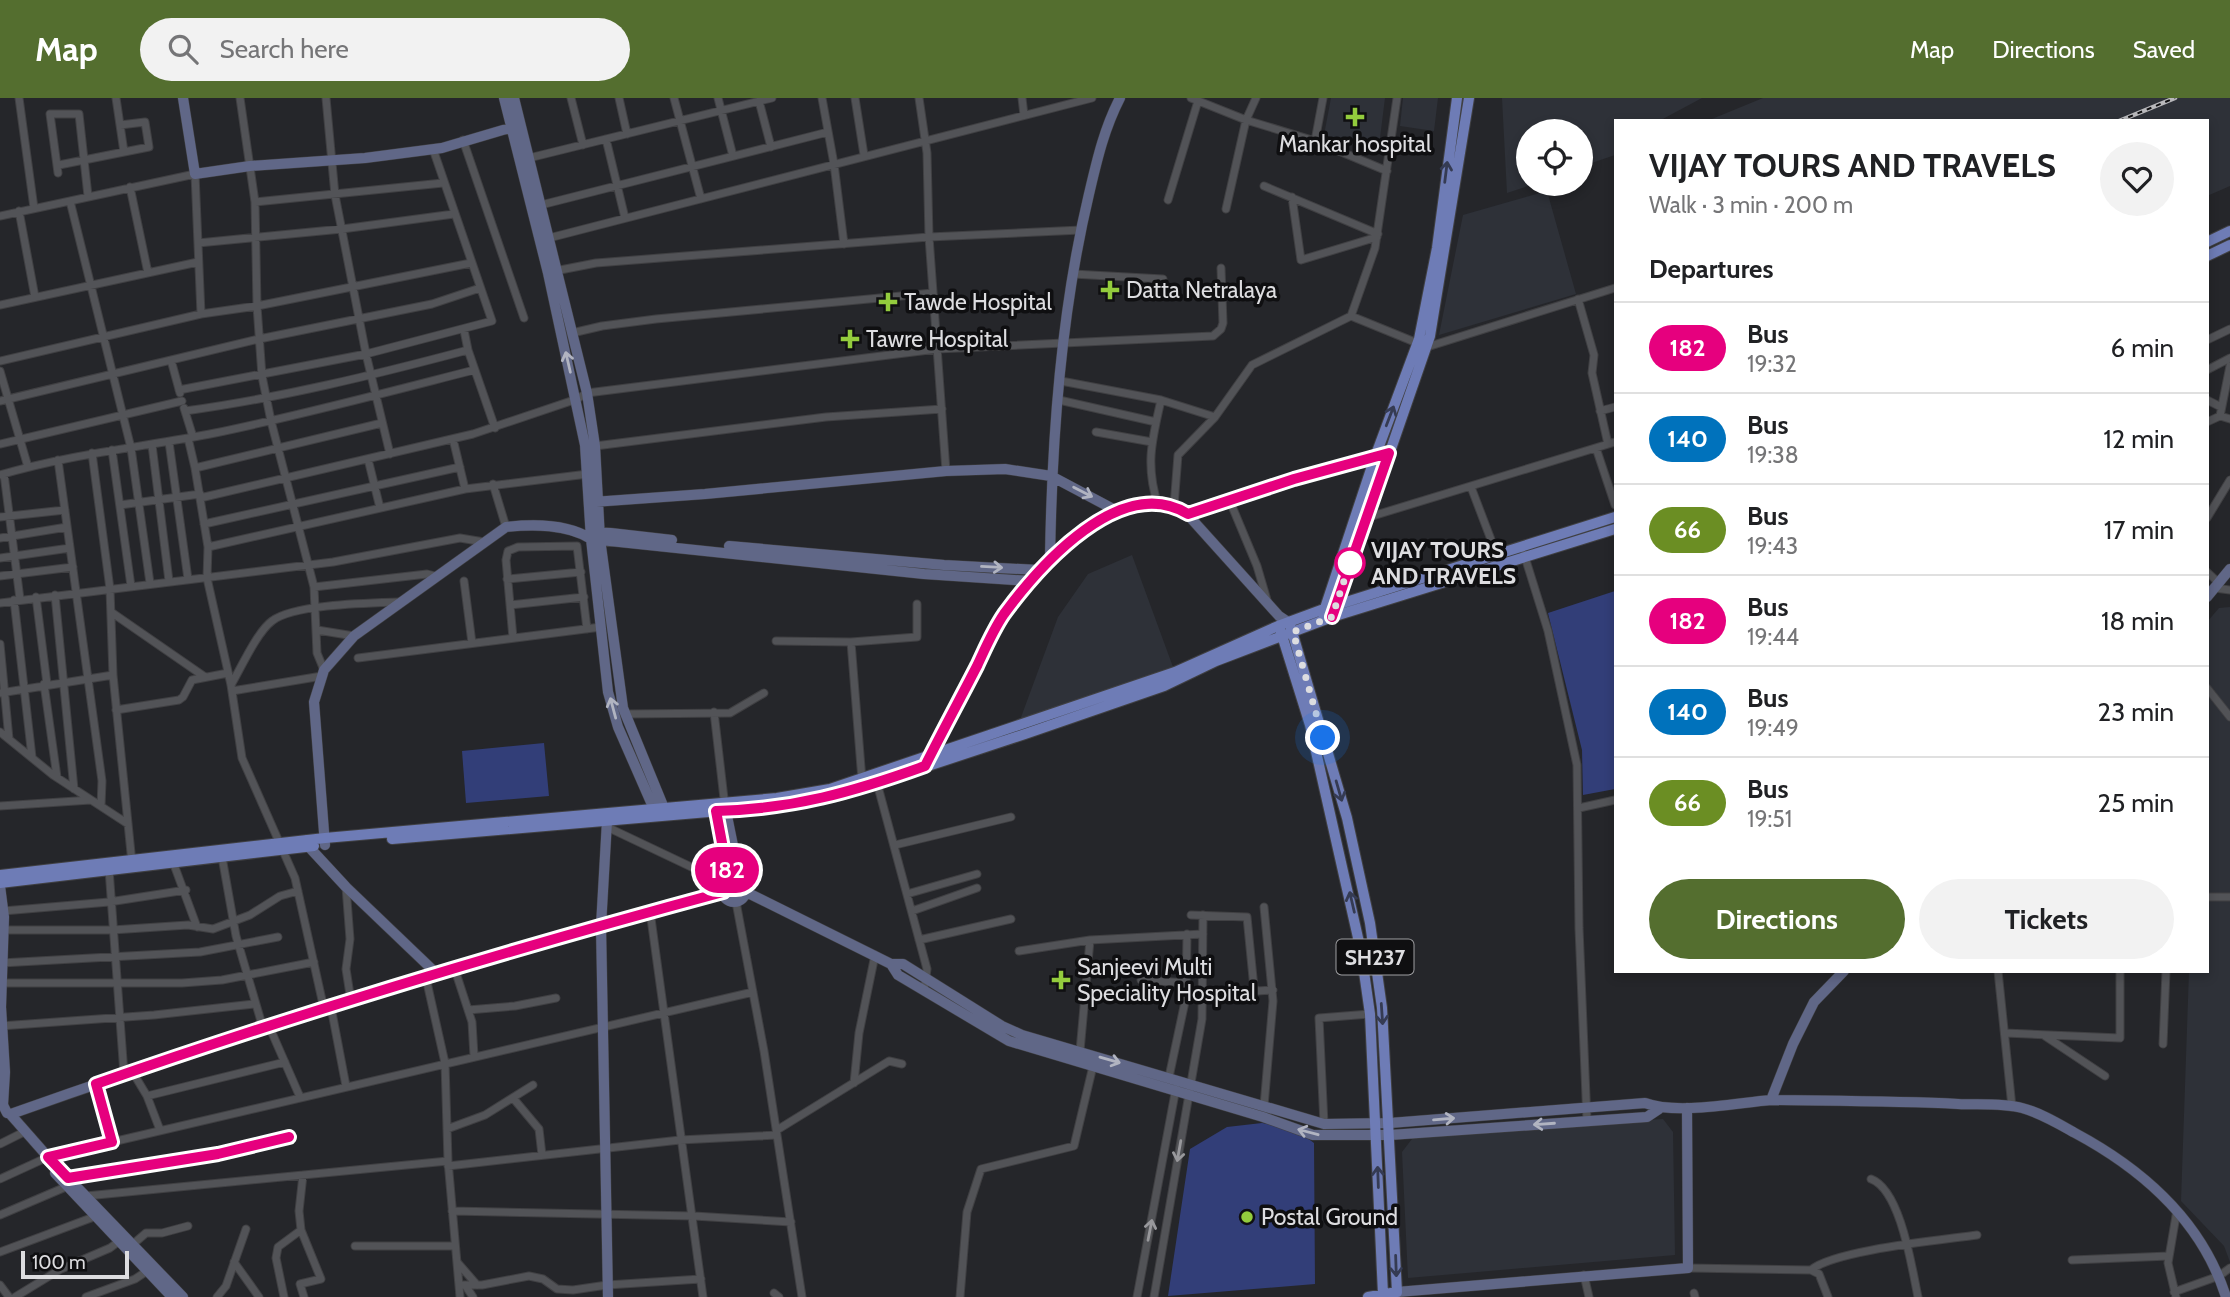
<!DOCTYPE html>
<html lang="en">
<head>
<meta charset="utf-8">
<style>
  :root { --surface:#fff; --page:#f2f2f2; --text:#202124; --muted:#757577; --line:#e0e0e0; --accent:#546e2f }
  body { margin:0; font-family:Cabin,sans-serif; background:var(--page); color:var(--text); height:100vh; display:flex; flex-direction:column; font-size:26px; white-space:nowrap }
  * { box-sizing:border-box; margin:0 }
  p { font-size:23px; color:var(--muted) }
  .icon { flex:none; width:38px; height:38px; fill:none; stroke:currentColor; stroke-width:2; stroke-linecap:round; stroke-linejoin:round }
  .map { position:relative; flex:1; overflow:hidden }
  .panel { position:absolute; left:1614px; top:21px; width:595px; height:854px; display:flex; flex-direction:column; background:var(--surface); border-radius:0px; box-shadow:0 4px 10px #0003 }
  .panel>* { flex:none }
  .badge { padding:0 14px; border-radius:23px; font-size:24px; line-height:46px }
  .buttons { position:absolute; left:1516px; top:21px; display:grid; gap:14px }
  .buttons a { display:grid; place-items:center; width:77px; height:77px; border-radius:50%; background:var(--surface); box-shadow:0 4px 10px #0003; font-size:35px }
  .scale { position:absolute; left:21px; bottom:18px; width:108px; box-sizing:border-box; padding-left:7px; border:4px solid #dddde0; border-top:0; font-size:19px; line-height:24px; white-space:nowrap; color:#dddde0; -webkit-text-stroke:5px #0f0f11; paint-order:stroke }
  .you { position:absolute; width:35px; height:35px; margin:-18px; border:5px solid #fff; border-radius:50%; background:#1a73e8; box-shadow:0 0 0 10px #1a73e833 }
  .map>.badge { position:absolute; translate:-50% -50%; box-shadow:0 0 0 4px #fff }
  h2 { padding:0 35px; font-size:26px; line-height:63px }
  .round { display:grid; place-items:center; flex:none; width:74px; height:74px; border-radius:37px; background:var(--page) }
  .headline { display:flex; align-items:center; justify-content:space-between; height:119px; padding:0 35px }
  h1 { font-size:33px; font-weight:700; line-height:52px }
  .cta { display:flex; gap:14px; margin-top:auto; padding:14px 35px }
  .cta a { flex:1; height:80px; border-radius:42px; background:var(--accent); color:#fff; font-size:28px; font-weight:700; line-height:80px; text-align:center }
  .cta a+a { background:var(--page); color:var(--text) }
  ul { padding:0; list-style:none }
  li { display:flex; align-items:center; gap:21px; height:91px; padding:0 35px; border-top:2px solid var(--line) }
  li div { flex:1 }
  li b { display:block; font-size:26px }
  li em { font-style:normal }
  li .badge { min-width:77px; font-weight:700; text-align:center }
  header { display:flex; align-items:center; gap:42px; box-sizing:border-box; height:98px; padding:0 35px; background:var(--accent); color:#fff }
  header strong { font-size:33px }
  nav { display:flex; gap:38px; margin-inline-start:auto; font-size:24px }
  .search { width:490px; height:63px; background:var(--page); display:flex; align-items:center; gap:18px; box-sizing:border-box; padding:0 24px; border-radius:38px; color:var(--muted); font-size:26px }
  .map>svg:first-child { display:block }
  .built { fill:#2e3138 }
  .green { fill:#323e78 }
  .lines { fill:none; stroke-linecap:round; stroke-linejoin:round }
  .street-casing { stroke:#404043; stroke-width:9 }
  .secondary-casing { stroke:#404043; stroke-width:11 }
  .primary-casing { stroke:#404043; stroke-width:12 }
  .street { stroke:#525357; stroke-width:7 }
  .secondary { stroke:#606787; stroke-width:10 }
  .primary { stroke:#6e7cb6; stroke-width:10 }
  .rail-casing { stroke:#b8b8bb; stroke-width:4.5 }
  .rail { stroke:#0f0f11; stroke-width:2; stroke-dasharray:5; stroke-linecap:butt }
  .oneway { stroke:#353b53 }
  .oneway2 { stroke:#b1b4c1 }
  .oneway3 { stroke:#98989c }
  .line-casing { stroke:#fff; stroke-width:16 }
  .line { stroke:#e6007e; stroke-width:10 }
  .walk { stroke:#dddde0; stroke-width:7; stroke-dasharray:0 12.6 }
  .poi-dot { fill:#93cc3d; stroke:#0f0f11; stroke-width:2.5 }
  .stop-dot { fill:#fff; stroke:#e6007e; stroke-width:3.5 }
  .labels { text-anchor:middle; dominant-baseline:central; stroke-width:7; stroke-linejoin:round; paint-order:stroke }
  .shield { fill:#0f0f11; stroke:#9f9fa2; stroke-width:2 }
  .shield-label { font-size:21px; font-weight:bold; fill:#dddde0 }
  .poi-label { font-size:23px; fill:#dddde0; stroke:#0f0f11; text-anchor:start }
  .stop-label { font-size:23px; font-weight:bold; fill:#dddde0; stroke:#0f0f11; text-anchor:start }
</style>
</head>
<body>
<header>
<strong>Map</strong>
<div class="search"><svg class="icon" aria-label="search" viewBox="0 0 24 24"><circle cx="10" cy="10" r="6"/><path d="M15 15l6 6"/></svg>Search here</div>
<nav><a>Map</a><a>Directions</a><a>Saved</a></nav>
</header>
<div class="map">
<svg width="2230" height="1199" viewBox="0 0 2230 1199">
  <rect width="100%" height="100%" fill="#25262a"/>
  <path class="built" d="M1331,0H1385L1378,56L1324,37Z
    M1403,0H1438L1434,33L1400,28Z
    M1502,0H1702L1659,23H1615V57L1580,69V33H1528V86H1534L1507,95Z
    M1763,0H2230V88L2207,98V23H1707Z
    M1547,93L1576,196L1439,237L1463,117Z
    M1132,457L1173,569L1020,622L1058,519L1088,476Z
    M2230,509V1164L2224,1148L2181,1103L2189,873H2207V524L2219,510Z
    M1663,1021L1673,1034L1675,1157L1408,1180L1402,1054L1415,1037Z"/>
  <path class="green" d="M1615,493V691L1583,697L1582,652L1548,515Z
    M544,645L549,698L466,705L462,653Z
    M1262,1025L1295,1031L1314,1045L1315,1186L1168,1198L1190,1051L1227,1029Z"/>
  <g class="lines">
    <g class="street-casing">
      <path id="street" d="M19,0L34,110
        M116,0L124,54
        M240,0L255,104L257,208L262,278L271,323L314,489L317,555L324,572
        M326,0L335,97L366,256L390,356
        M571,0L583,47
        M619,0L627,36
        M674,0L701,101
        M718,0L733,58
        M822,0L834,66L844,146
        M855,0L864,57
        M919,0L927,55L929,139L946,373
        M1022,0L1024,17
        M1191,0L1246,22L1226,111
        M1256,0L1246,22L1315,43L1387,73
        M759,3L771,49
        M606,41L625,120
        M463,42L524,220
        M1315,43L1323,0
        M529,60L772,0
        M59,67L149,49L145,24L120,27
        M58,75L50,16H79L88,98
        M1264,88L1378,136
        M130,89L148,175
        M1292,99L1301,162L1377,139
        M1168,102L1198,3
        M70,103L131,350L150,485
        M255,104L443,85
        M537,108L828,34
        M19,113L35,199
        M0,118L195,76L201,216
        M549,140L1092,0
        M198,145L342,131L454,116
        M555,173L596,165L929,139L1081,132
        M1073,176L1163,181
        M1578,201L1594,257L1592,275L1608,346
        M0,207L198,164
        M1351,218L1427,249L1615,190
        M464,232L468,252L495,330
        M572,235L602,228L656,221L933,195
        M2207,242L2230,231
        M171,262L180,295
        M0,263L201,216L257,208L471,165
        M2207,272L2230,260
        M0,273L28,369
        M1061,283L1161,302L1215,319
        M179,292L366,256L492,223L433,51
        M1059,302L1156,324
        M2207,302L2221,309
        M0,303L259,241L432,206L480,190
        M184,310L193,339
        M185,313C280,300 374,277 468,252
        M1600,313L1615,309
        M2220,318L2230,268
        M2207,324L2220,318L2230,321
        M1096,334L1152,344
        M188,340L195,370L208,449L207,480L231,587L242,660L295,780L324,911
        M453,341L465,391
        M169,344L188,481
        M0,346L182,303
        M152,347L169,483
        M595,348L826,319L942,311
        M1596,350L1615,407
        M112,352L131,488
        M92,355L110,491L113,577L132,765
        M368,361L380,410
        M58,362L102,683L101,708
        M195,370L382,325
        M4,376L20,501
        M0,377C70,356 143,349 215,335C302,317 388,294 474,272
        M493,386L506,429
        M1471,389L1498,460
        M200,400L473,336L577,301L587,295L937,251L1213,238L1221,231L1223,225L1221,170
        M1229,401L1257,468L1267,502
        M120,407L200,396
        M1158,407C1145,367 1152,342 1161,302
        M1174,408L1178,357L1215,319L1252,267L1351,218L1375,150L1397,0
        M0,419L65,412
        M1366,420L1615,344
        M2207,420L2230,382
        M204,426L460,369
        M0,440L67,429
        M208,449L465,391L588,376
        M1524,456L1548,533L1577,667L1579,830L1587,1023
        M0,460L70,450
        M2207,474L2219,485
        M0,478L73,469
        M507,481L581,474
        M464,483L472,545
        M314,489L427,476L435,478
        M2215,490L2230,492
        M55,497L74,691
        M36,499L47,586
        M14,502L32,659
        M0,505L333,464L460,440L484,444
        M510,507L584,499
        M111,514L205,579
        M317,532L354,538
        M513,540L506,462L508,453L518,449L577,448L587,531
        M776,543L851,544L917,539V506
        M851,544L862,682
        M0,546L9,641
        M358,560L601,529
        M44,586L57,679
        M231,587C241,570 257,534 272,523C293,506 371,505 400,504
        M2207,590L2230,619
        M232,593L322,578
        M0,595L113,577
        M116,612L179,602L183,599L192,582L228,575
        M714,614L725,709
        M625,616L730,615L764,595
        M0,634L53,677L128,726
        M877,685L927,871L924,893
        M0,708L91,702
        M1579,710L1615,702
        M607,729L725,785
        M895,747L1011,719
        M222,759L236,838L263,930
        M173,764L197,829
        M109,771L124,976
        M346,789L350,841L346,871L351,903
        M907,796L977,776
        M2207,799H2230
        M736,804L764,953L802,1199
        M3,813L109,804L186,792
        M650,813L703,1199
        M912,813L977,790
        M1191,817L1247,819L1254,890L1257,893L1273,892
        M4,832H112L188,827L213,831L250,817L280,798L298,793
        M919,842L1011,821
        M1019,853L1090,842L1203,836
        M1,865L200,854L278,839
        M455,872L472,924L474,958
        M1998,873L2012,1009
        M426,880L445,965L448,1063L460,1199
        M1141,882L1187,885
        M0,885H182L222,882L314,864
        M331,909L346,988
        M468,912L515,908L556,900
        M0,928L154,917L254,906
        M269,928L300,999
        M2005,935L2120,940V873
        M2045,938L2105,978
        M2163,946L2166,873
        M1080,953L1090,842
        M132,973L147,998L160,1032
        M1169,979L1186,899L1187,836
        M854,985L859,935L875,857
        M96,986L112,1044
        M147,998L285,964
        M513,1000L539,1031L542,1057
        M1264,1008L1273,903L1264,809
        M1324,1026L1319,920L1370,916
        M447,1031L485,1017L533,987
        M777,1032L889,963L902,966
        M0,1046L24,1034
        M448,1068L680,1042L777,1037
        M68,1080L218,1056L289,1039
        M0,1081L48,1059L753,894
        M1871,1081C1901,1092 1912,1171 1918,1199
        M86,1098L448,1063
        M452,1113L694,1118L791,1124
        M0,1117L68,1088
        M301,1132L321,1181L300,1186L304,1199
        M132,1147L146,1135H162L188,1128
        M355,1148H455
        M0,1154L99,1117
        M2072,1162L2169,1158
        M234,1164L259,1199
        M457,1164L477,1187
        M1688,1170L1811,1172L1819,1176L1828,1199
        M1811,1172C1834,1152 1943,1142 1977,1137
        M1584,1177L1589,1199
        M0,1187L9,1199
        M459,1187H482L529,1178L543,1181L557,1191L573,1192L607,1187L701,1181
        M465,1187L473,1199
        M2174,1194L2219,1178L2230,1170
        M774,1195L779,1199
        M1694,1195L1695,1199
        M15,1199L61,1171L110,1150L122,1141
        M86,1199L135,1181L147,1173
        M217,1199L226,1188L246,1131
        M284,1199L276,1160L278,1149L301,1132L299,1113L303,1077
        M960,1199L967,1114L981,1071L1074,1048L1093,968
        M1137,1199L1176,990
        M1154,1199L1202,921L1203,817
        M2176,1199L2168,1165L2177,1112"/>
    </g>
    <g class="secondary-casing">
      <path id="secondary" d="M183,0L195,76L250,68L365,60L442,50L513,29
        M504,0L548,175L585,347L591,441L608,594L618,629L657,718
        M514,0L587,295L595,348L600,441L623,610L666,715
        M593,404L705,396L946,373L1005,371L1051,378L1115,412
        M1188,417L1294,381L1389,355
        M593,433L672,442
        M729,448L944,467L1039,472
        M1050,460C1052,338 1061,214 1089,96C1097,62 1104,31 1120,0
        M2207,499L2230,471
        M929,661L1002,518L1050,460L1115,412L1141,407L1174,408L1188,417L1279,518L1288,524
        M716,713L729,782
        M726,713L740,782
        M607,723L601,828L608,1199
        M307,742L309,749L346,789L438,877
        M325,747L314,604L324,572L354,538L506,429C532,426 568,426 591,441L924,476L1031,483
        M722 792a12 12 0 1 1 24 0a12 12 0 1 1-24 0Z
        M0,788L4,819L1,909L5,974L3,1007L7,1015
        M746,794L891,866L898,877L1009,943L1263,1019L1313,1037H1390L1647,1019L1659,1011
        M891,866H903L1002,928L1022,937L1324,1026L1390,1025L1645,1005C1677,1017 1736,1005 1771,1002L1793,946L1814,904L1844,873
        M1771,1002C1834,1003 1896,1003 1958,1006C1978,1007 2003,1005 2022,1010C2041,1015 2059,1026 2075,1035C2144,1072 2202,1123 2226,1199
        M11,1016C245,933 483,860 723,794
        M11,1017L48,1059L183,1199
        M55,1075L172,1199
        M1397,1194L1688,1170L1687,1010"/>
    </g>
    <g class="primary-casing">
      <path id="primary" d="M2207,144L2230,133
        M2207,158L2230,147
        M1336,510L1430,238L1469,0
        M1323,516L1375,359L1419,241L1437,150L1457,0
        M1291,530L1347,720L1370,825L1382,910L1397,1194L1368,1199
        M1280,531L1310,627L1361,853L1370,916L1383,1196
        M392,741L779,708L837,698L1025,636L1164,588L1216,563L1332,519L1615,431
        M0,777L325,740L777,700L830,691L1175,574L1278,528L1324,511L1615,419
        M0,785L314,748"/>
    </g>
    <use href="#street" class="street"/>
    <use href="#secondary" class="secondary"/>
    <use href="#primary" class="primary"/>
    <g class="rail-casing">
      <path id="rail" d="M2119,23L2175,0"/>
    </g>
    <use href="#rail" class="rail"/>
  </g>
  <defs><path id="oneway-shaft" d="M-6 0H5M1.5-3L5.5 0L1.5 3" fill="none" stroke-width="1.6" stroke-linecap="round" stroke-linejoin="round" transform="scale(1.75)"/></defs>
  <g class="oneway">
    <use href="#oneway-shaft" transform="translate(1446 74) rotate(-83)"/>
    <use href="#oneway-shaft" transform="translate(1390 318) rotate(-69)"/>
    <use href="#oneway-shaft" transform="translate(1339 693) rotate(74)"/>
    <use href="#oneway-shaft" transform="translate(1352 804) rotate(-103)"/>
    <use href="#oneway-shaft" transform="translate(1382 916) rotate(86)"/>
    <use href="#oneway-shaft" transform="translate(1378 1079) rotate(-92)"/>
    <use href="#oneway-shaft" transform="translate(1396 1168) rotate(88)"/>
  </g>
  <g class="oneway2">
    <use href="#oneway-shaft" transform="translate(568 264) rotate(-103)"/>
    <use href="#oneway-shaft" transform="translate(1083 394) rotate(27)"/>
    <use href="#oneway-shaft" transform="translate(992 469) rotate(3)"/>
    <use href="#oneway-shaft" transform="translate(613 610) rotate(-105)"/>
    <use href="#oneway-shaft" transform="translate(1110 962) rotate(16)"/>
    <use href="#oneway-shaft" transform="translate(1444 1021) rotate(-5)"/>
    <use href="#oneway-shaft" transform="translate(1544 1026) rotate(176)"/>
    <use href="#oneway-shaft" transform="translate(1308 1034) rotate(-165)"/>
  </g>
  <g class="oneway3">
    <use href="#oneway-shaft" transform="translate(1179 1053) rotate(100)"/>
    <use href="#oneway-shaft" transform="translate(1150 1132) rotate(-79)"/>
  </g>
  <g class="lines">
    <g class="line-casing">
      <path id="line" d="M289,1039L218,1056L68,1080L48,1059L112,1044L96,986C302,914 512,851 723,794L724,787L729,782L716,713C793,711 853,694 925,668C942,634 960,601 977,568C985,551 993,532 1004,516C1040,467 1121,375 1188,416L1294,381L1389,355L1332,519"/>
    </g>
    <use href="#line" class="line"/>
    <path class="walk" d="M1323,640L1293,534L1332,519L1350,465"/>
  </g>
  <g class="poi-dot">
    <path d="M1351.5 8.5h7v7h7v7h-7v7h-7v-7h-7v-7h7z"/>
    <path d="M1106.5 181.5h7v7h7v7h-7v7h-7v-7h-7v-7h7z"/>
    <path d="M884.5 193.5h7v7h7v7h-7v7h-7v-7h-7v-7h7z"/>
    <path d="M846.5 230.5h7v7h7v7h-7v7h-7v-7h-7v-7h7z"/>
    <path d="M1057.5 871.5h7v7h7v7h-7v7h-7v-7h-7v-7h7z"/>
    <circle cx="1247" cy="1119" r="7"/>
  </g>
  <circle class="stop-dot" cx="1350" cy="465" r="14"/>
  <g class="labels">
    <rect class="shield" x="1336.5" y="841.5" width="77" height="35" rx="5"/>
    <g class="shield-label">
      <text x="1375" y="859">SH237</text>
    </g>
    <g class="poi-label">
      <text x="1355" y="46" text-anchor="middle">Mankar hospital</text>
      <text x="1126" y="192">Datta Netralaya</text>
      <text x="904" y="204">Tawde Hospital</text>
      <text x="866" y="241">Tawre Hospital</text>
      <text x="1077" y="869">Sanjeevi Multi<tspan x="1077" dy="26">Speciality Hospital</tspan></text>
      <text x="1261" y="1119">Postal Ground</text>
    </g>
    <g class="stop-label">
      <text x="1371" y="452">VIJAY TOURS<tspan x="1371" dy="26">AND TRAVELS</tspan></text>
    </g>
  </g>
</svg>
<div class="buttons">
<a><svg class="icon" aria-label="locate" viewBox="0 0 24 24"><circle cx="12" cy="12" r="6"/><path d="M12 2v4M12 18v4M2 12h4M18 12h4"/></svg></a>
</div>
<div class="scale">100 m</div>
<div class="you" style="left:1323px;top:640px"></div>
<b class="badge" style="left:727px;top:772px;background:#e6007e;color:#fff">182</b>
<section class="panel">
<div class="headline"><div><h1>VIJAY TOURS AND TRAVELS</h1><p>Walk · 3 min · 200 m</p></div><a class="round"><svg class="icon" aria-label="heart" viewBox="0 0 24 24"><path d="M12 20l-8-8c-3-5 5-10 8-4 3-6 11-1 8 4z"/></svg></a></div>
<h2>Departures</h2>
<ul>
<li><span class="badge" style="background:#e6007e;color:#fff">182</span><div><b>Bus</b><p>19:32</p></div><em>6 min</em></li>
<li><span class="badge" style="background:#0072bc;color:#fff">140</span><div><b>Bus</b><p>19:38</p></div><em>12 min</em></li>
<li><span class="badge" style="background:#6b8e23;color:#fff">66</span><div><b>Bus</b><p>19:43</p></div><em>17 min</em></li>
<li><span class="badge" style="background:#e6007e;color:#fff">182</span><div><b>Bus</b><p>19:44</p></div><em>18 min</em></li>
<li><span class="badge" style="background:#0072bc;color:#fff">140</span><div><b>Bus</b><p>19:49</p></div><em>23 min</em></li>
<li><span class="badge" style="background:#6b8e23;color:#fff">66</span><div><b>Bus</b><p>19:51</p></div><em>25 min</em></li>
</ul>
<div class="cta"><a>Directions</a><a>Tickets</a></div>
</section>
</div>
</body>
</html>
